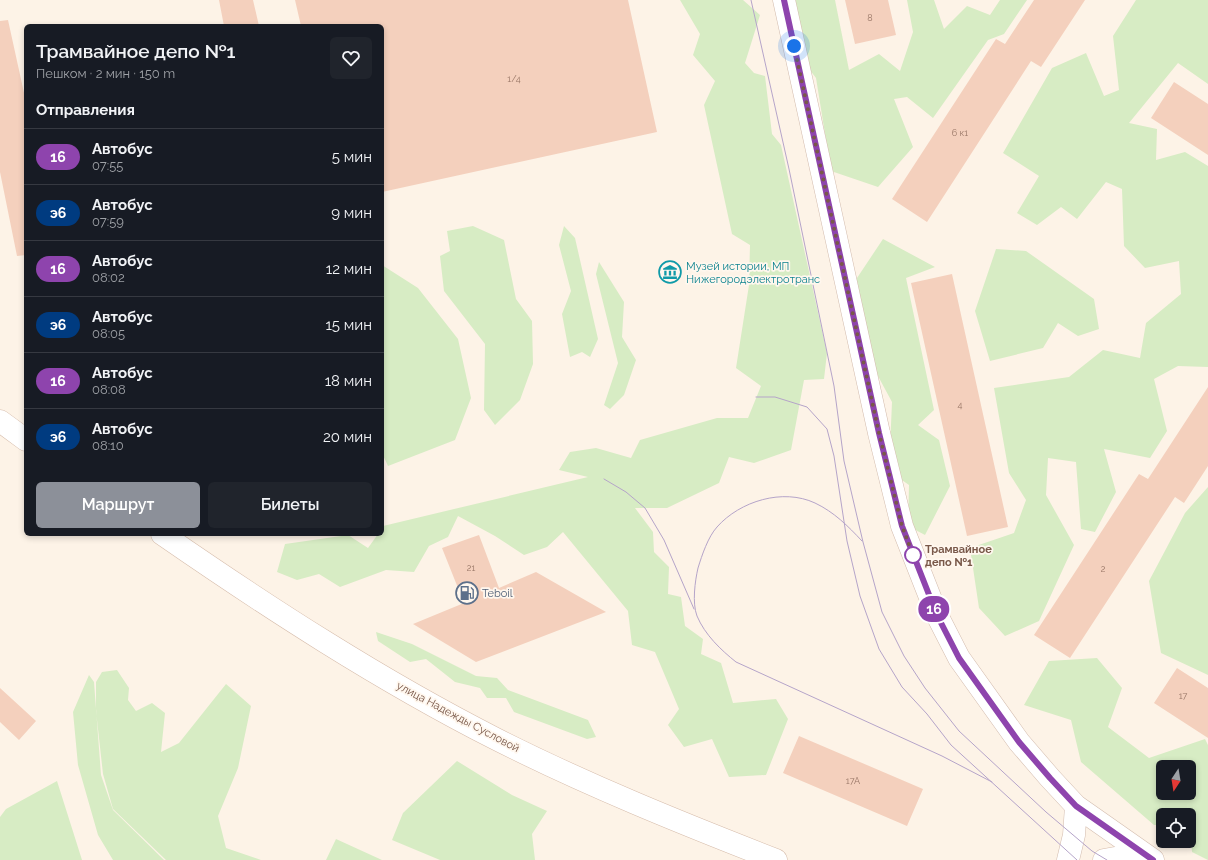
<!DOCTYPE html>
<html lang="ru">
<head>
<meta charset="utf-8">
<style>
  :root { --surface:#171b24; --page:#20242c; --text:#f1f3f6; --muted:#9ea1a6; --line:#363941; --accent:#8c9099 }
  body { margin:0; font-family:Raleway,sans-serif; background:var(--page); color:var(--text); height:100vh; display:flex; flex-direction:column; font-size:15px; white-space:nowrap }
  * { box-sizing:border-box; margin:0 }
  p { font-size:13px; color:var(--muted) }
  .icon { flex:none; width:22px; height:22px; fill:none; stroke:currentColor; stroke-width:2; stroke-linecap:round; stroke-linejoin:round }
  .map { position:relative; flex:1; overflow:hidden }
  .details { position:absolute; left:24px; top:24px; width:360px; height:512px; display:flex; flex-direction:column; background:var(--surface); border-radius:6px; box-shadow:0 2px 6px #0003 }
  .details>* { flex:none }
  .badge { padding:0 8px; border-radius:13px; font-size:14px; line-height:26px }
  .needle { width:26px; rotate:192deg }
  .fabs { position:absolute; left:1156px; top:760px; display:grid; gap:8px }
  .fabs a { display:grid; place-items:center; width:40px; height:40px; border-radius:6px; background:var(--surface); box-shadow:0 2px 6px #0003; font-size:20px }
  .you { position:absolute; width:20px; height:20px; margin:-10px; border:3px solid #fff; border-radius:50%; background:#1a73e8; box-shadow:0 0 0 6px #1a73e833 }
  .map>.badge { position:absolute; translate:-50% -50%; box-shadow:0 0 0 2px #fff }
  h2 { padding:0 12px; font-size:15px; line-height:36px }
  .round { display:grid; place-items:center; flex:none; width:42px; height:42px; border-radius:6px; background:var(--page) }
  .head { display:flex; align-items:center; justify-content:space-between; height:68px; padding:0 12px }
  h1 { font-size:19px; font-weight:600; line-height:30px }
  .primary-button { display:flex; gap:8px; margin-top:auto; padding:8px 12px }
  .primary-button a { flex:1; height:46px; border-radius:6px; background:var(--accent); color:#fff; font-size:16px; font-weight:600; line-height:46px; text-align:center }
  .primary-button a+a { background:var(--page); color:var(--text) }
  ul { padding:0; list-style:none }
  li { display:flex; align-items:center; gap:12px; height:56px; padding:0 12px; border-top:1px solid var(--line) }
  li div { flex:1 }
  li b { display:block; font-size:15px }
  li em { font-style:normal }
  li .badge { min-width:44px; font-weight:700; text-align:center }
  .map>svg:first-child { display:block }
  .green { fill:#d7ecc4; fill-rule:evenodd }
  .building { fill:#f4d0bd }
  .lines { fill:none; stroke-linecap:round; stroke-linejoin:round }
  .tertiary-casing { stroke:#d3bcae; stroke-width:23 }
  .secondary-casing { stroke:#d6bcab; stroke-width:23 }
  .tertiary { stroke:#fff; stroke-width:22 }
  .secondary { stroke:#fff; stroke-width:22 }
  .tram { stroke:#b5a4c9; stroke-width:1 }
  .line-casing { stroke:#fff; stroke-width:9 }
  .line { stroke:#8e44ad; stroke-width:6 }
  .walk { stroke:#795849; stroke-width:4; stroke-dasharray:0 7.2 }
  .stop-dot { fill:#fff; stroke:#8e44ad; stroke-width:2 }
  .labels { text-anchor:middle; dominant-baseline:central; stroke-width:3.5; stroke-linejoin:round; paint-order:stroke }
  .number-label { font-size:9px; fill:#987666 }
  .culture-label { font-size:11px; fill:#0d838f; stroke:#fff7ee; text-anchor:start }
  .stop-label { font-size:11px; font-weight:bold; fill:#795849; stroke:#fff7ee; text-anchor:start }
  .service-label { font-size:11px; fill:#4e5e75; stroke:#fff7ee; text-anchor:start }
  .street-label { font-size:11px; fill:#795849; stroke:#fff7ee }
</style>
</head>
<body>
<div class="map">
<svg width="1208" height="860" viewBox="0 0 1208 860">
  <rect width="100%" height="100%" fill="#fdf3e7"/>
  <path class="green" d="M680,0H743L760,15L745,63L754,73L765,76L772,134L781,145L827,353L824,379L804,380L791,450L754,463L729,457L719,483L667,508H635L653,532L654,552L669,567L668,594L681,597L685,626L703,639L701,654L721,663L733,703L776,699L788,719L766,775L729,777L712,739L684,747L668,725L679,709L655,652L632,645L628,611L563,532L547,547L524,555L495,536L458,516L448,537L429,546L414,572L386,570L340,587L319,574L297,580L277,572L285,544L348,535L368,548L378,534H382L383,526L588,477L559,470L570,452L596,448L631,458L640,440L717,418H748L761,386L736,368L749,285L750,245L732,234L704,105L715,81L693,55L700,34Z
    M782,0H835L849,70L879,54L900,71L913,32L907,0H934L944,29L967,6L990,15L1000,0H1027L1004,34L988,40L933,118L907,97L894,99L913,147L878,187L831,171L816,78L794,49Z
    M1136,0H1208V84L1178,63L1129,123L1157,129L1156,160L1185,152L1208,166V367L1178,366L1154,379L1167,431L1150,458L1104,449L1116,492L1095,532L1081,529L1076,462L1048,458L1046,495L1074,545L1039,621L1005,636L979,608L970,548L1014,533L1026,500L1009,473L994,388L1069,377L1103,350L1140,358L1146,323L1181,294L1179,261L1145,268L1124,246L1122,189L1106,182L1077,219L1061,207L1037,225L1017,213L1039,176L1003,153L1052,68L1086,53L1104,96L1119,90L1113,36Z
    M473,226L504,240L516,299L532,321L533,364L520,400L495,425L484,410L485,344L444,291L440,256L450,251L447,231Z
    M564,226L575,238L598,339L590,357L582,352L570,357L562,314L571,291L559,245Z
    M883,239L935,267L906,278L934,410L918,425L939,440L950,486L925,535L908,526L909,485L889,471L892,402L858,339L855,281Z
    M996,249L1026,251L1094,299L1099,329L1078,336L1058,323L1043,348L990,361L975,311Z
    M599,262L624,302L622,337L636,360L624,395L610,409L604,405L618,363L596,274Z
    M382,265L418,288L458,339L471,398L455,440L388,466L382,453Z
    M1208,487V675L1161,653L1149,581L1185,513Z
    M376,632L412,644L476,676L497,678L508,690L588,720L596,737L587,739L514,712L506,698H487L480,688L455,682L426,659L410,662L378,641Z
    M1097,658L1122,688L1108,727L1149,758L1205,739L1208,745V860L1192,852L1189,815H1163V825H1154L1081,762L1071,720L1024,705L1049,661ZM1163,767H1189V793H1163Z
    M117,670L129,688L128,700L136,711L152,703L165,713L161,752L179,743L226,684L251,706L238,768L218,816L226,848L261,860H166L113,809L103,774L96,711V682L102,672Z
    M89,675L94,682L101,775L113,810L164,860H113L98,835L78,765L73,712Z
    M457,761L512,795L547,811L532,834L535,860H440L392,840L403,813Z
    M57,781L82,860H0V817L6,809Z
    M336,839L382,860H326Z"/>
  <path class="building" d="M219,0H253L259,26H224Z
    M295,0H628L657,132L382,192V26H301Z
    M845,0H888L896,35L855,44Z
    M1034,0H1085L1041,67L1031,61L927,222L892,199L996,39L1005,44Z
    M8,20L26,102V255L17,256L0,172V21Z
    M1174,82L1208,104V155L1151,118Z
    M952,274L1008,527L967,536L911,283Z
    M1208,387V466L1184,503L1175,497L1070,658L1034,635L1139,474L1148,479Z
    M479,535L499,588L536,572L606,612L476,662L413,624L464,603L442,548Z
    M1177,668L1208,688V738L1154,703Z
    M0,688L36,721L19,740L0,722Z
    M799,736L923,789L907,826L783,773Z"/>
  <g class="lines">
    <g class="tertiary-casing">
      <path id="tertiary" d="M784,0L879,433L902,526L937,615L959,658L1019,742L1050,778L1076,806L1153,860
        M1068,860L1074,835L1076,806"/>
    </g>
    <g class="secondary-casing">
      <path id="secondary" d="M0,421L26,440
        M162,534C269,608 380,680 496,739C587,785 681,823 776,860
        M1104,860L1115,858L1143,860"/>
    </g>
    <use href="#tertiary" class="tertiary"/>
    <use href="#secondary" class="secondary"/>
    <path class="tram" d="M751,0L789,169L834,386L844,461L863,542L882,612L904,656L925,688L959,731L1046,812L1092,851L1107,860
      M756,397H775L807,407L827,429L834,456L847,541L860,596L879,649L902,687L927,714L951,745L1077,860
      M604,479L626,492L645,508L664,540L694,609
      M862,541C848,526 834,512 815,503C783,488 740,501 717,527C708,537 702,555 698,568C695,581 692,603 697,616C705,635 721,650 736,662L942,756L992,782"/>
  </g>
  <g class="lines">
    <g class="line-casing">
      <path id="line" d="M784,0L879,433L902,526L937,615L959,658L1019,742L1050,778L1076,806L1153,860"/>
    </g>
    <use href="#line" class="line"/>
    <path class="walk" d="M794,46L879,433L902,526L913,555"/>
  </g>
  <defs>
    <g id="museum-ring" transform="scale(1.15)"><circle r="9.5" fill="#fff7ee" stroke="#0f9aa8" stroke-width="1.5"/><path d="M0-6L6-3V-2H-6V-3ZM-5-1h2V3h-2ZM-1-1h2V3h-2ZM3-1h2V3H3ZM-6 4H6V6H-6Z" fill="#0f9aa8"/></g>
    <g id="fuel-ring" transform="scale(1.15)"><circle r="9.5" fill="#fff7ee" stroke="#5c6f8a" stroke-width="1.5"/><path d="M-5.5-6h7V0h2V4h1.3V-2.5L3-4.5l.8-.8L6-3V5H2.5V1h-1V6h-7ZM-4.2-4.7v3.2H.2V-4.7Z" fill="#5c6f8a"/></g>
  </defs>
  <g fill-rule="evenodd">
    <use href="#museum-ring" x="670" y="272"/>
    <use href="#fuel-ring" x="467" y="593"/>
  </g>
  <circle class="stop-dot" cx="913" cy="555" r="8"/>
  <g class="labels">
    <g class="number-label">
      <text x="870" y="18">8</text>
      <text x="514" y="79">1/4</text>
      <text x="960" y="133">6 к1</text>
      <text x="960" y="405">4</text>
      <text x="471" y="568">21</text>
      <text x="1103" y="569">2</text>
      <text x="1183" y="696">17</text>
      <text x="853" y="781">17А</text>
    </g>
    <g class="culture-label">
      <text x="686" y="266">Музей истории, МП<tspan x="686" dy="13">Нижегородэлектротранс</tspan></text>
    </g>
    <g class="stop-label">
      <text x="925" y="549">Трамвайное<tspan x="925" dy="13">депо №1</tspan></text>
    </g>
    <g class="service-label">
      <text x="482" y="593">Teboil</text>
    </g>
    <g class="street-label">
      <text transform="translate(458 717) rotate(28)">улица Надежды Сусловой</text>
    </g>
  </g>
</svg>
<div class="fabs">
<a><svg class="needle" viewBox="-14 -14 28 28"><path d="M0-13l5 13h-10z" fill="#e53935"/><path d="M0 13l5-13h-10z" fill="#9ea1a6"/></svg></a>
<a><svg class="icon" aria-label="locate" viewBox="0 0 24 24"><circle cx="12" cy="12" r="6"/><path d="M12 2v4M12 18v4M2 12h4M18 12h4"/></svg></a>
</div>
<div class="you" style="left:794px;top:46px"></div>
<b class="badge" style="left:934px;top:609px;background:#8e44ad;color:#fff">16</b>
<section class="details">
<div class="head"><div><h1>Трамвайное депо №1</h1><p>Пешком · 2 мин · 150 m</p></div><a class="round"><svg class="icon" aria-label="heart" viewBox="0 0 24 24"><path d="M12 20l-8-8c-3-5 5-10 8-4 3-6 11-1 8 4z"/></svg></a></div>
<h2>Отправления</h2>
<ul>
<li><span class="badge" style="background:#8e44ad;color:#fff">16</span><div><b>Автобус</b><p>07:55</p></div><em>5 мин</em></li>
<li><span class="badge" style="background:#003b80;color:#fff">э6</span><div><b>Автобус</b><p>07:59</p></div><em>9 мин</em></li>
<li><span class="badge" style="background:#8e44ad;color:#fff">16</span><div><b>Автобус</b><p>08:02</p></div><em>12 мин</em></li>
<li><span class="badge" style="background:#003b80;color:#fff">э6</span><div><b>Автобус</b><p>08:05</p></div><em>15 мин</em></li>
<li><span class="badge" style="background:#8e44ad;color:#fff">16</span><div><b>Автобус</b><p>08:08</p></div><em>18 мин</em></li>
<li><span class="badge" style="background:#003b80;color:#fff">э6</span><div><b>Автобус</b><p>08:10</p></div><em>20 мин</em></li>
</ul>
<div class="primary-button"><a>Маршрут</a><a>Билеты</a></div>
</section>
</div>
</body>
</html>
